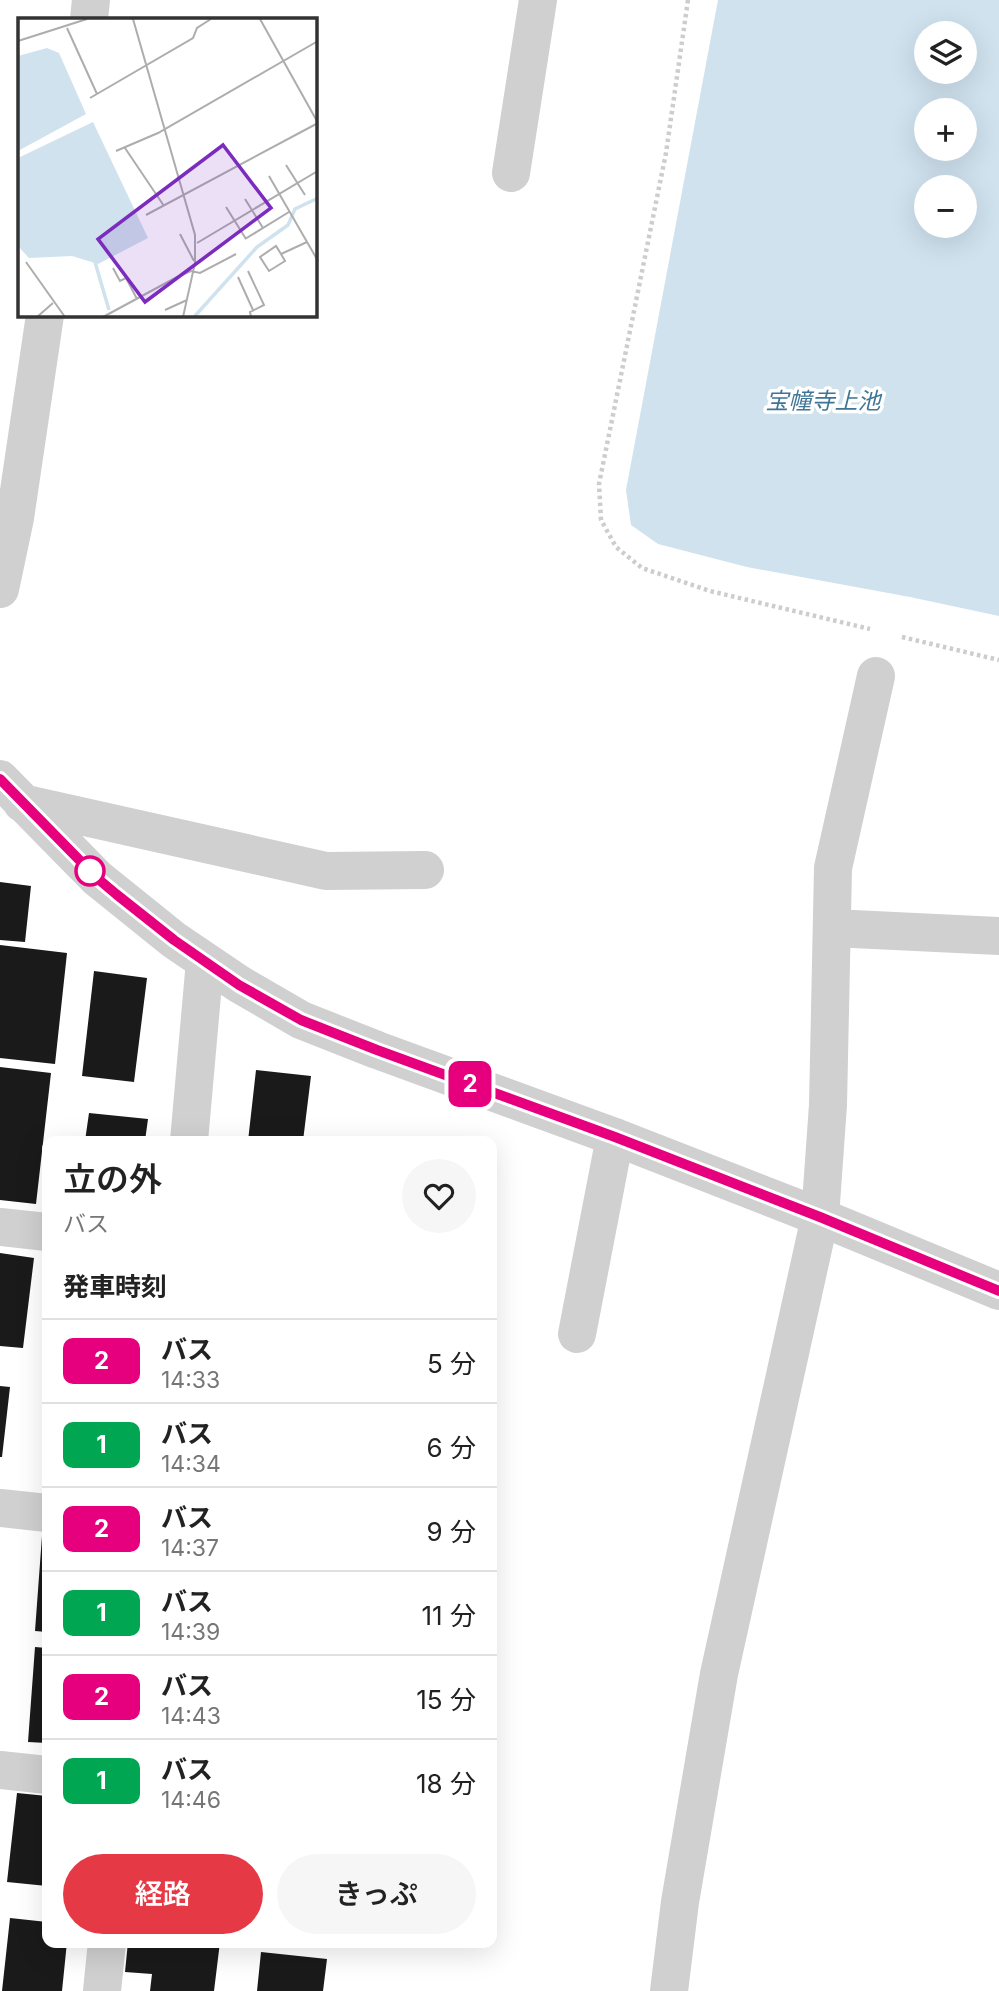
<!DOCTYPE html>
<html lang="ja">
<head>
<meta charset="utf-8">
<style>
  :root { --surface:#fff; --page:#f6f6f6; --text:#222; --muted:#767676; --line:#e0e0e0; --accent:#e63946 }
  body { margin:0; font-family:Inter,"Noto Sans JP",sans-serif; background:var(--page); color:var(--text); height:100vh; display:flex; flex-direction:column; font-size:26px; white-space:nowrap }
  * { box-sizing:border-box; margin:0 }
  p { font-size:23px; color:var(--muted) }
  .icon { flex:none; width:38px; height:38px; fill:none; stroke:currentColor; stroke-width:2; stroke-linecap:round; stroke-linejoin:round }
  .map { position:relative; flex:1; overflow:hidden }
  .sheet { position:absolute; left:42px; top:1136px; width:455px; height:812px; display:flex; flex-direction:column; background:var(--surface); border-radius:14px; box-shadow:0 7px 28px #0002 }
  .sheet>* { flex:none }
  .badge { padding:0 14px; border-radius:10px; font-size:24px; line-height:46px }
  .tools { position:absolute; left:914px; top:21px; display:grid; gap:14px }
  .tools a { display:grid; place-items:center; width:63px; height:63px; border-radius:50%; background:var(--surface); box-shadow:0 7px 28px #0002; font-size:35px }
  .map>.badge { position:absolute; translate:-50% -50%; box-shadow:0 0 0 4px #fff }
  h2 { padding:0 21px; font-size:26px; line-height:63px }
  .round { display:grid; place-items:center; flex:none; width:74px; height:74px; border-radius:37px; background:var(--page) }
  .headline { display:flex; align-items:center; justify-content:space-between; height:119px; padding:0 21px }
  h1 { font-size:33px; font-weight:600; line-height:52px }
  .button { display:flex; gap:14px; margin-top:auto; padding:14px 21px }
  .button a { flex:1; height:80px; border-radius:42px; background:var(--accent); color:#fff; font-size:28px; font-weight:600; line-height:80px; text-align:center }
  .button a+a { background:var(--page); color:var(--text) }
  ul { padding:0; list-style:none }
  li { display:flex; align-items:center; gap:21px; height:84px; padding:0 21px; border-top:2px solid var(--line) }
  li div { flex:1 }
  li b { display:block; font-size:26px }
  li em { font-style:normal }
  li .badge { min-width:77px; font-weight:700; text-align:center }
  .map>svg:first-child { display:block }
  .water { fill:#cfe2ee; fill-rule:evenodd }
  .building { fill:#1a1a1a }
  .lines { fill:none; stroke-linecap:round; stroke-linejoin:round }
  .path { stroke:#cdcdcd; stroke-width:4.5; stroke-dasharray:3.5 3.5; stroke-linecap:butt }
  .minor { stroke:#d0d0d0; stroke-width:38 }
  .line-casing { stroke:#fff; stroke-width:16 }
  .line { stroke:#e6007e; stroke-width:10 }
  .stop-dot { fill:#fff; stroke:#e6007e; stroke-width:3.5 }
  .labels { text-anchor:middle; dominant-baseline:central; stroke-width:7; stroke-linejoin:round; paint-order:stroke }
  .water-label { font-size:23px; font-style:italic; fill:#3f7597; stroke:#fff }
  .inset-river { fill:none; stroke:#cfe2ee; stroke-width:3.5 }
  .inset-road { fill:none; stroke:#adadad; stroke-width:2 }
  .view { fill:#7b2cbf; fill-opacity:0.15; stroke:#7b2cbf; stroke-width:3.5 }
  .inset-edge { fill:none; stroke:#333; stroke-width:3.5 }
</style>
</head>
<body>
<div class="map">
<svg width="999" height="1991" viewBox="0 0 999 1991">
  <rect width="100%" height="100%" fill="#fff"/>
  <path class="water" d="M718,0H999V616L910,597L747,567L658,544L631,525L626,490ZM926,33H964V72H926ZM926,110H964V149H926ZM926,187H964V226H926Z"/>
  <path class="building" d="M0,882L31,886L25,942L0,940Z
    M0,945L67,953L55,1064L0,1058Z
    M94,971L147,978L134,1082L82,1076Z
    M0,1067L51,1073L36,1204L0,1200Z
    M256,1070L311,1076L303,1141H248Z
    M89,1113L148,1119L145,1141H85Z
    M0,1253L34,1258L23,1348L0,1346Z
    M0,1386L10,1387L2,1457H0Z
    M42,1536H47V1632L35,1631Z
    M35,1647L47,1648V1743L28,1742Z
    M17,1793L47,1796V1886L7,1882Z
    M10,1918L47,1922V1942H67L62,1991H2Z
    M128,1942H220L214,1991H150L152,1974L125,1972Z
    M261,1952L327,1959L323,1991H257Z"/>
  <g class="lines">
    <path class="path" d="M688,0L666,153L599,484L601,520L616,547L642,568L710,591L870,629
      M902,637L999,660"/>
    <path class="minor" d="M89,19L91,0
      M511,173L538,0
      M0,589L15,518L45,315
      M0,779L97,878L174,940L205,961L239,984L301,1020L377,1050L615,1137L820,1217L999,1291
      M22,803L326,871L425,870
      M832,928L999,936
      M189,1141L205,961
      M0,1227L47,1232
      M577,1334L615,1137
      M0,1508L47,1513
      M0,1770L47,1775
      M102,1991L107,1942
      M669,1991L680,1902L719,1674L820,1217L828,1105L833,868L876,676"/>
  </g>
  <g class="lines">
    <g class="line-casing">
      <path id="line" d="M0,779L97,878L116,894L174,940L239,985L301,1020L377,1050L615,1137L820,1217L999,1291"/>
    </g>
    <use href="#line" class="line"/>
  </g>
  <circle class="stop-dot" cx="90" cy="871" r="14"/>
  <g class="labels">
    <g class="water-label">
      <text x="823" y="401">宝幢寺上池</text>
    </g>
  </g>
  <g transform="translate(18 18)">
    <rect width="299" height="299" fill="#fff"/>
    <path d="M29,30L41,35L68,96L0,133V38ZM75,104L130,220L80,246L54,238L11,240L0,228V140Z" fill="#cfe2ee"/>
    <path class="inset-river" d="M77,244L91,292M176,299L239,229L270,207L277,191L300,180"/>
    <path class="inset-road" d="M115,1L177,217V245L165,299M242,1L300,105M49,10L79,76M0,23L69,1M72,80L175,20L179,10L193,1M107,130L146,188M98,133L140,115L300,23M268,147L287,177M251,158L300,243M227,181L245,210M208,189L228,221M128,197L300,105M162,216L176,243M227,221L271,194M179,225L298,154M263,236L258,228L242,239L251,253L267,243L263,236L289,224M8,244L47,299M95,250L102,263L108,260L119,281M230,253L246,287L232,294L233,299M220,259L235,292M147,292L169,282M19,299L35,285M85,299L159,259L173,253L182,255L218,236"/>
    <path class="view" d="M205,127L253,190L127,284L80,221Z"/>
    <rect width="299" height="299" class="inset-edge"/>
  </g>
</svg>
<div class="tools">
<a><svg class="icon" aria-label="layers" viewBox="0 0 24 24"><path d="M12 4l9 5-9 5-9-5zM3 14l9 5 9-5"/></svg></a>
<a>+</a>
<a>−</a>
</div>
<b class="badge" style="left:470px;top:1084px;background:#e6007e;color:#fff">2</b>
<section class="sheet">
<div class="headline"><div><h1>立の外</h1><p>バス</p></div><a class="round"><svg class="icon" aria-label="heart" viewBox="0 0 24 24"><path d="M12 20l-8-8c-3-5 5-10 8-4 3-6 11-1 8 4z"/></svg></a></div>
<h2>発車時刻</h2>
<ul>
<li><span class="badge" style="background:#e6007e;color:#fff">2</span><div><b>バス</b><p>14:33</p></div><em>5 分</em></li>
<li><span class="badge" style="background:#00a651;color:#fff">1</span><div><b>バス</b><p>14:34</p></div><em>6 分</em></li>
<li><span class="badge" style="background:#e6007e;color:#fff">2</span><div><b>バス</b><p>14:37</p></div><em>9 分</em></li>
<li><span class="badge" style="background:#00a651;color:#fff">1</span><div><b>バス</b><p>14:39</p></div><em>11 分</em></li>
<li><span class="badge" style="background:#e6007e;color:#fff">2</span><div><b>バス</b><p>14:43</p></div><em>15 分</em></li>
<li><span class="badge" style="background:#00a651;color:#fff">1</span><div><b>バス</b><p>14:46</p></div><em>18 分</em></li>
</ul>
<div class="button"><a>経路</a><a>きっぷ</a></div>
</section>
</div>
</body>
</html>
